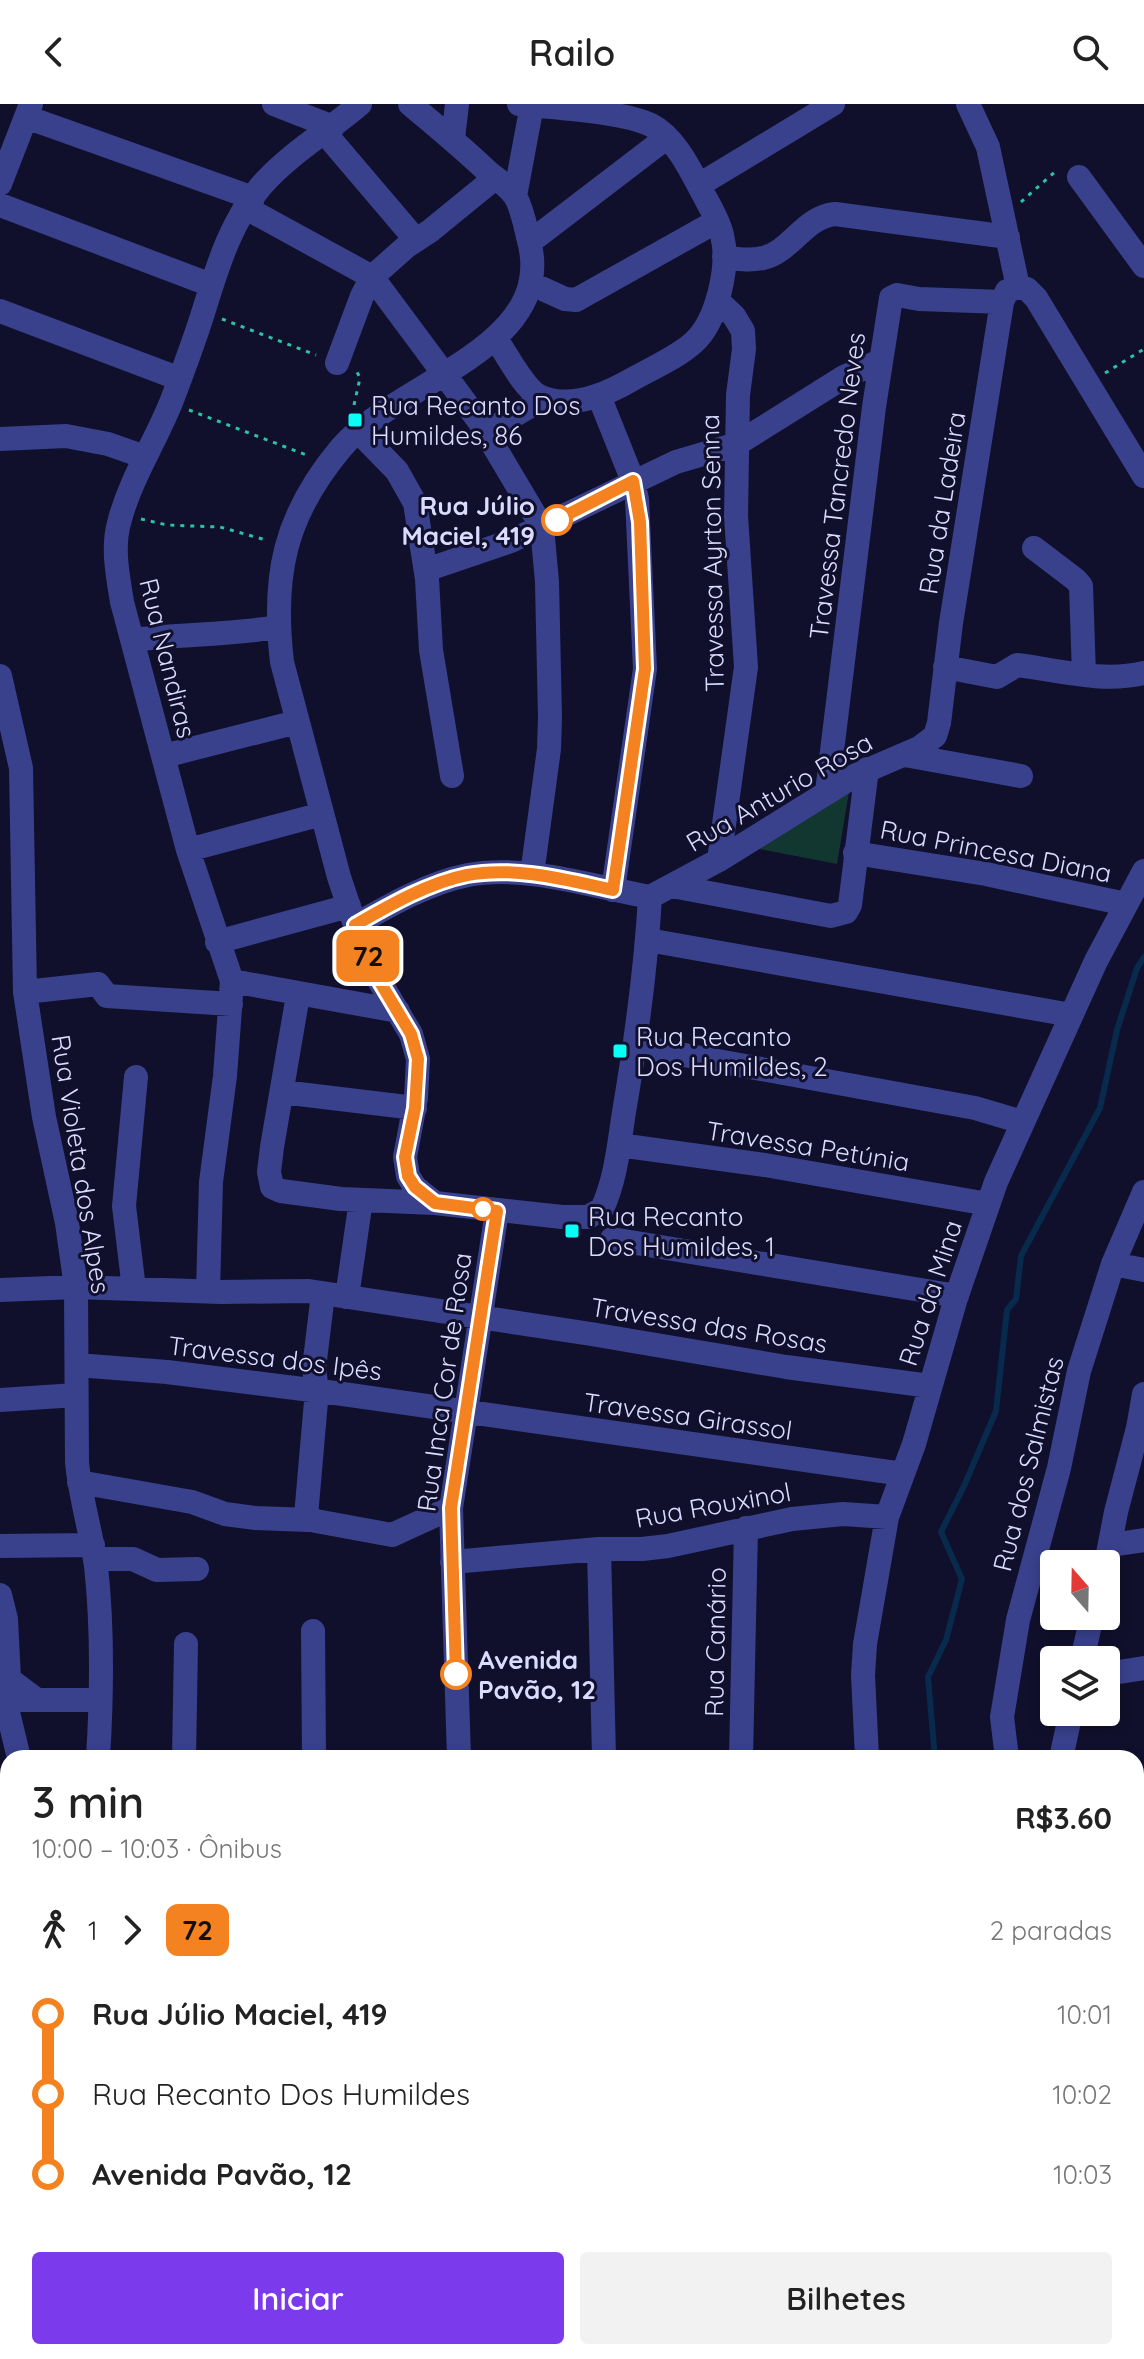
<!DOCTYPE html>
<html lang="pt">
<head>
<meta charset="utf-8">
<style>
  :root { --surface:#fff; --page:#f2f2f2; --text:#222; --muted:#767676; --accent:#7c3aed }
  body { margin:0; font-family:Quicksand,sans-serif; background:var(--page); color:var(--text); height:100vh; display:flex; flex-direction:column; font-size:30px; white-space:nowrap }
  * { box-sizing:border-box; margin:0 }
  p { font-size:26px; color:var(--muted) }
  .icon { flex:none; width:44px; height:44px; fill:none; stroke:currentColor; stroke-width:2; stroke-linecap:round; stroke-linejoin:round }
  .map { position:relative; flex:1; overflow:hidden }
  .panel { position:absolute; left:0px; top:1646px; width:1144px; height:610px; display:flex; flex-direction:column; background:var(--surface); border-radius:24px 24px 0 0; box-shadow:0 4px 12px #0003 }
  .panel>* { flex:none }
  .badge { padding:0 16px; border-radius:12px; font-size:28px; line-height:52px }
  .needle { width:52px; rotate:340deg }
  .tools { position:absolute; left:1040px; top:1446px; display:grid; gap:16px }
  .tools a { display:grid; place-items:center; width:80px; height:80px; border-radius:8px; background:var(--surface); box-shadow:0 4px 12px #0003; font-size:40px }
  .map>.badge { position:absolute; translate:-50% -50%; box-shadow:0 0 0 4px #fff }
  .legs { display:flex; align-items:center; gap:12px; height:88px; padding:0 32px; font-size:26px }
  .legs p { margin-inline-start:auto }
  .headline { display:flex; align-items:center; justify-content:space-between; height:136px; padding:0 32px }
  h1 { font-size:44px; font-weight:600; line-height:60px }
  .primary-button { display:flex; gap:16px; margin-top:auto; padding:16px 32px }
  .primary-button a { flex:1; height:92px; border-radius:8px; background:var(--accent); color:#fff; font-size:32px; font-weight:600; line-height:92px; text-align:center }
  .primary-button a+a { background:var(--page); color:var(--text) }
  ul { padding:0 32px; list-style:none }
  li { display:flex; align-items:center; gap:28px; height:80px; font-size:30px }
  li i { display:grid; place-items:center; width:12px; height:100%; margin:0 10px; background:currentColor }
  li i::after { content:''; width:20px; height:20px; margin:-10px; border:6px solid; border-radius:50%; background:var(--surface) }
  li p { margin-inline-start:auto }
  li:first-child i { background:linear-gradient(#0000 50%,currentColor 0) }
  li:last-child i { background:linear-gradient(currentColor 50%,#0000 0) }
  header { display:flex; justify-content:space-between; align-items:center; height:104px; padding:0 32px; background:var(--surface); font-size:36px; font-weight:600 }
  .map>svg:first-child { display:block }
  .green { fill:#123630 }
  .lines { fill:none; stroke-linecap:round; stroke-linejoin:round }
  .stream { stroke:#082a4d; stroke-width:6 }
  .path { stroke:#2ac4a5; stroke-width:3; stroke-dasharray:4 6; stroke-linecap:butt }
  .minor { stroke:#39418d; stroke-width:24 }
  .line-1-casing { stroke:#fff; stroke-width:18 }
  .line-1 { stroke:#f58220; stroke-width:12 }
  .poi-dot { fill:#07fff6; stroke:#11102c; stroke-width:3 }
  .stop-1-dot { fill:#fff; stroke:#f58220; stroke-width:4 }
  .labels { text-anchor:middle; dominant-baseline:central; stroke-width:6; stroke-linejoin:round; paint-order:stroke }
  .poi-label { font-size:26px; fill:#dbdbff; stroke:#11102c; text-anchor:start }
  .street-label { font-size:26px; fill:#dbdbff; stroke:#11102c }
  .stop-label { font-size:26px; font-weight:bold; fill:#dbdbff; stroke:#11102c; text-anchor:end }
</style>
</head>
<body>
<header><svg class="icon" aria-label="back" viewBox="0 0 24 24"><path d="M15 5l-7 7 7 7"/></svg>Railo<svg class="icon" aria-label="search" viewBox="0 0 24 24"><circle cx="10" cy="10" r="6"/><path d="M15 15l6 6"/></svg></header>
<div class="map">
<svg width="1144" height="2255" viewBox="0 0 1144 2255">
  <rect width="100%" height="100%" fill="#11102c"/>
  <path class="green" d="M849,688L837,760L754,744Z"/>
  <g class="lines">
    <path class="stream" d="M935,1654L928,1573L946,1536L962,1475L941,1428L964,1382L996,1307L1007,1206L1016,1195L1021,1152L1100,1004L1117,926L1137,864L1144,853"/>
    <path class="path" d="M1021,98L1057,66
      M222,215L316,251
      M1105,269L1144,245
      M354,301L360,274L356,266
      M189,306L309,352
      M141,415L167,421L220,423L266,436"/>
    <path class="minor" d="M274,0L333,23
      M410,0C436,22 463,44 488,68C497,75 509,83 515,92C522,104 525,120 528,133C561,244 398,276 341,344C284,412 272,472 282,558L339,773L355,821L377,873L411,930L418,955L416,994L405,1053L408,1072L415,1083L435,1099L562,1113H588L602,1105C616,1075 619,1040 624,1008C636,937 646,865 650,793
      M968,0L988,43L1018,183
      M26,13L253,94
      M325,29L416,136
      M453,35L457,0
      M1079,73L1144,162
      M0,80L31,0
      M699,81L833,0
      M515,92L532,1
      M0,101L211,181
      M246,104L372,173L479,317L542,423L547,478L550,613L549,645L533,763
      M530,138L666,34
      M724,153C737,155 750,157 763,154C792,147 804,113 835,110L1008,133
      M532,180L565,195L576,196L717,117
      M1018,183L1027,185L1036,194L1144,372
      M718,197L734,212L743,227L744,245L738,291L736,412L746,563L719,756
      M0,207L180,275
      M496,235C506,249 524,285 539,292C569,306 605,291 631,276C652,264 676,254 693,239C717,218 730,162 722,131C718,114 707,98 699,82C688,61 673,32 651,21C622,7 554,4 519,0
      M337,259L362,192L372,173L407,142L430,127L495,74
      M599,292L633,377L637,395L645,565L613,786
      M358,327L397,367L415,399L427,475L431,546L452,672
      M486,328L544,294
      M0,335L66,332L108,340L145,353
      M1034,444L1076,476L1081,482L1084,571
      M426,466L511,437L676,358L737,340L844,273L880,257
      M133,536C181,530 230,531 278,523
      M945,563L997,573L1017,561C1058,566 1102,579 1144,569
      M0,572L21,664L25,888L44,1013L67,1119L76,1183L77,1358C80,1393 91,1427 96,1462C103,1526 102,1590 98,1654
      M905,651L1021,672
      M164,652L297,618
      M827,688L874,303L891,194L897,191L919,195L1002,198
      M188,746L322,710
      M855,749L986,770L1126,800
      M672,782L831,812L846,808L850,801L867,665
      M650,793L719,756L854,672L919,644L935,632L939,619L951,519L1002,198L1007,187L1018,183
      M355,821C390,801 428,779 468,771C525,760 594,783 650,793
      M648,836L1071,911
      M217,838L349,802
      M232,877L398,907
      M25,888L98,880L107,892L231,900
      M298,891L272,1043L269,1068L272,1083L281,1087L341,1095L435,1099
      M635,942L975,1004L1022,1018
      M282,988L415,1004
      M619,1041L765,1061L988,1100
      M612,1135L957,1192
      M1113,1160L1144,1166
      M134,1185L124,1102L136,973
      M0,1186L76,1183L221,1188L309,1187L591,1230L786,1263L930,1282
      M208,1187L211,1078L225,972L232,877L188,746L122,498C118,473 112,444 119,419C130,375 156,337 172,296C183,267 194,238 203,209C217,164 230,119 261,82C289,50 327,28 360,0
      M323,1190L314,1264L317,1286L306,1412L316,1417L392,1431L451,1404
      M347,1193L361,1096
      M77,1261L167,1268L343,1290L903,1370
      M0,1296L76,1291
      M79,1378L192,1398L225,1410L256,1414L309,1416
      M1111,1441L1144,1436
      M0,1442L93,1441
      M599,1445L604,1654
      M95,1455H133L157,1466L197,1465
      M452,1458L599,1445H642L668,1442L792,1415L843,1410L887,1413
      M1106,1460L1116,1408L1138,1324L1144,1290
      M0,1491L6,1515L9,1575L37,1596
      M313,1527L314,1654
      M1082,1556L1092,1512
      M1106,1570L1144,1564
      M0,1590L5,1596L19,1654
      M5,1596H100
      M184,1654L186,1540
      M459,1654L451,1404L497,1107
      M741,1654L746,1424
      M867,1654L863,1571L865,1540L887,1413L914,1340L956,1194L996,1078L1096,857L1144,767
      M1007,1654L1002,1613L1018,1516L1059,1364L1079,1267L1113,1160L1144,1088
      M1061,1654L1071,1608
      M1136,1702L1144,1701
      M0,1829L8,1776
      M1136,1837L1144,1836
      M1136,2033H1144
      M0,2090H8
      M1136,2151H1144
      M71,2248V2255
      M752,2248V2255
      M866,2248L867,2255
      M939,2248L940,2255
      M1114,2248V2255
      M180,2255V2248
      M320,2255V2248
      M467,2255L468,2248
      M612,2255V2248"/>
  </g>
  <g class="lines">
    <g class="line-1-casing">
      <path id="line-1" d="M456,1570L451,1404L497,1107L435,1099L415,1083L408,1072L405,1053L415,1004L418,955L411,930L377,873L355,821C390,801 428,779 467,771C515,762 567,776 613,786L645,565L640,418L633,377L557,416"/>
    </g>
    <use href="#line-1" class="line-1"/>
  </g>
  <g class="poi-dot">
    <rect x="347" y="308" width="16" height="16" rx="4"/>
    <rect x="612" y="939" width="16" height="16" rx="4"/>
    <rect x="564" y="1119" width="16" height="16" rx="4"/>
  </g>
  <g class="stop-1-dot">
    <circle cx="557" cy="416" r="14"/>
    <circle cx="483" cy="1105" r="10"/>
    <circle cx="456" cy="1570" r="14"/>
  </g>
  <g class="labels">
    <g class="poi-label">
      <text x="371" y="301">Rua Recanto Dos<tspan x="371" dy="30">Humildes, 86</tspan></text>
      <text x="636" y="932">Rua Recanto<tspan x="636" dy="30">Dos Humildes, 2</tspan></text>
      <text x="588" y="1112">Rua Recanto<tspan x="588" dy="30">Dos Humildes, 1</tspan></text>
    </g>
    <g class="street-label">
      <text transform="translate(837 382) rotate(-83)">Travessa Tancredo Neves</text>
      <text transform="translate(942 399) rotate(-81)">Rua da Ladeira</text>
      <text transform="translate(712 449) rotate(-91)">Travessa Ayrton Senna</text>
      <text transform="translate(168 554) rotate(76)">Rua Nandiras</text>
      <text transform="translate(779 688) rotate(-30)">Rua Anturio Rosa</text>
      <text transform="translate(996 747) rotate(11)">Rua Princesa Diana</text>
      <text transform="translate(808 1042) rotate(9)">Travessa Petúnia</text>
      <text transform="translate(81 1060) rotate(81)">Rua Violeta dos Alpes</text>
      <text transform="translate(930 1189) rotate(-72)">Rua da Mina</text>
      <text transform="translate(709 1221) rotate(9)">Travessa das Rosas</text>
      <text transform="translate(275 1254) rotate(7)">Travessa dos Ipês</text>
      <text transform="translate(444 1278) rotate(-82)">Rua Inca Cor de Rosa</text>
      <text transform="translate(688 1312) rotate(8)">Travessa Girassol</text>
      <text transform="translate(1028 1360) rotate(-76)">Rua dos Salmistas</text>
      <text transform="translate(713 1401) rotate(-10)">Rua Rouxinol</text>
      <text transform="translate(715 1538) rotate(-89)">Rua Canário</text>
    </g>
    <g class="stop-label">
      <text x="535" y="401">Rua Júlio<tspan x="535" dy="30">Maciel, 419</tspan></text>
      <text x="478" y="1555" text-anchor="start">Avenida<tspan x="478" dy="30">Pavão, 12</tspan></text>
    </g>
  </g>
</svg>
<div class="tools">
<a><svg class="needle" viewBox="-14 -14 28 28"><path d="M0-13l5 13h-10z" fill="#e53935"/><path d="M0 13l5-13h-10z" fill="#767676"/></svg></a>
<a><svg class="icon" aria-label="layers" viewBox="0 0 24 24"><path d="M12 4l9 5-9 5-9-5zM3 14l9 5 9-5"/></svg></a>
</div>
<b class="badge" style="left:368px;top:852px;background:#f58220;color:#111">72</b>
<section class="panel">
<div class="headline"><div><h1>3 min</h1><p>10:00 – 10:03 · Ônibus</p></div><b>R$3.60</b></div>
<div class="legs"><svg class="icon" aria-label="walk" viewBox="0 0 24 24"><circle cx="13" cy="4" r="2"/><path d="M13 8l-2 6 4 7M11 14l-3 7M7 12l3-4h3l4 4"/></svg>1<svg class="icon" aria-label="forward" viewBox="0 0 24 24"><path d="M9 5l7 7-7 7"/></svg><b class="badge" style="background:#f58220;color:#111">72</b><p>2 paradas</p></div>
<ul>
<li><i style="color:#f58220"></i><b>Rua Júlio Maciel, 419</b><p>10:01</p></li>
<li><i style="color:#f58220"></i><span>Rua Recanto Dos Humildes</span><p>10:02</p></li>
<li><i style="color:#f58220"></i><b>Avenida Pavão, 12</b><p>10:03</p></li>
</ul>
<div class="primary-button"><a>Iniciar</a><a>Bilhetes</a></div>
</section>
</div>
</body>
</html>
